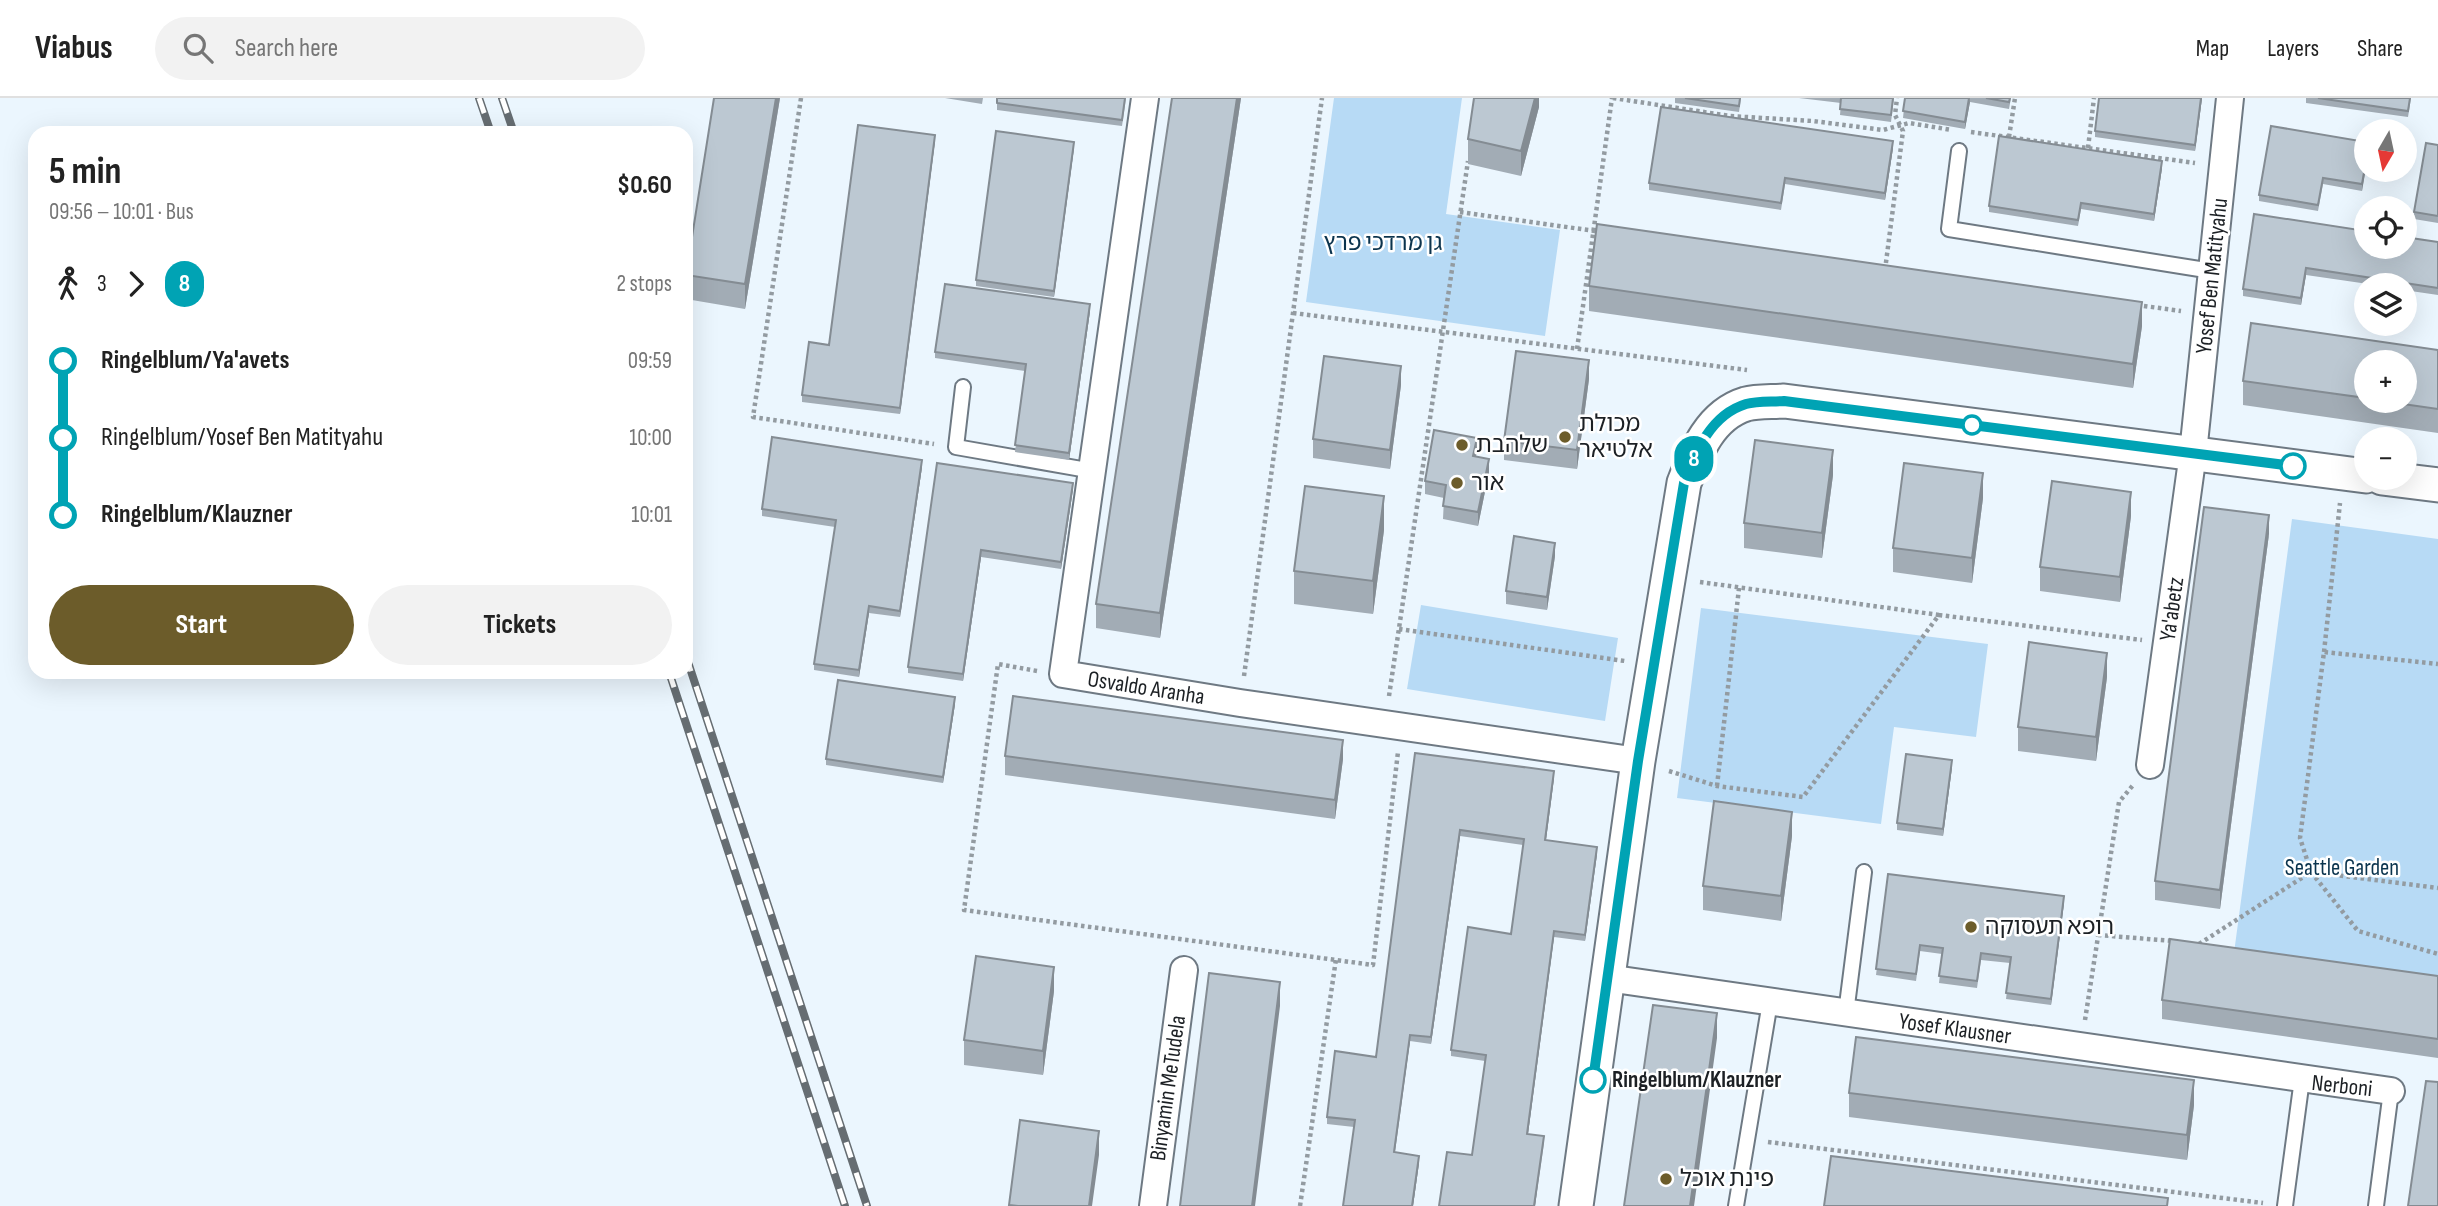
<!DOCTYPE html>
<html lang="en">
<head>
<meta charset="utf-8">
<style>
  :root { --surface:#fff; --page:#f2f2f2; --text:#222; --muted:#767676; --line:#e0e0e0; --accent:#6c5c2a }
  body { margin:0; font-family:"Sofia Sans Condensed","Noto Sans Hebrew",sans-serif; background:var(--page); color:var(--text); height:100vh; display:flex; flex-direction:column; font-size:26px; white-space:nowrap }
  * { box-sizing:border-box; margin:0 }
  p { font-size:23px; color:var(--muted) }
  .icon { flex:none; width:38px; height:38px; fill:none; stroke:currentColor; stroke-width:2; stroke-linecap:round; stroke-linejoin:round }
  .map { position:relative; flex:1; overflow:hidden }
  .sheet { position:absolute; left:28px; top:28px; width:665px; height:553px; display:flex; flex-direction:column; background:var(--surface); border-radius:21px; box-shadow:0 7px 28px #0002 }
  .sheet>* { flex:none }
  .badge { padding:0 14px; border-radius:23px; font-size:24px; line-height:46px }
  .needle { width:46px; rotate:189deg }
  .buttons { position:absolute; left:2354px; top:21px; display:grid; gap:14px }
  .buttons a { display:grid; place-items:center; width:63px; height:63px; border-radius:50%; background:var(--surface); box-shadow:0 7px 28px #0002; font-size:35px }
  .map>.badge { position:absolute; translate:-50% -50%; box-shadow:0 0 0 4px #fff }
  .legs { display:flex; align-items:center; gap:10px; height:77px; padding:0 21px; font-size:23px }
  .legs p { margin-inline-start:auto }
  .summary { display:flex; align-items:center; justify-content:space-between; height:119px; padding:0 21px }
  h1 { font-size:38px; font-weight:700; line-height:52px }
  .primary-button { display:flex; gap:14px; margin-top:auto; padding:14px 21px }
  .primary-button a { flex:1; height:80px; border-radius:42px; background:var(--accent); color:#fff; font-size:28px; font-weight:700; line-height:80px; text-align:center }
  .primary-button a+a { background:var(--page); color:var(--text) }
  ul { padding:0 21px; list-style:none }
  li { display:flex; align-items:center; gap:24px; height:77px; font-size:26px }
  li i { display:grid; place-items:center; width:10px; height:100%; margin:0 9px; background:currentColor }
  li i::after { content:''; width:18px; height:18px; margin:-9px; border:5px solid; border-radius:50%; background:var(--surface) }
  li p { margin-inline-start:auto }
  li:first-child i { background:linear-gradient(#0000 50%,currentColor 0) }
  li:last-child i { background:linear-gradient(currentColor 50%,#0000 0) }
  header { display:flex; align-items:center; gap:42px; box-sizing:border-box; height:98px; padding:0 35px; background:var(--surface); border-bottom:2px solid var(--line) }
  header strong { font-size:33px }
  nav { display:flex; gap:38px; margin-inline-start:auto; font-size:24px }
  .search { width:490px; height:63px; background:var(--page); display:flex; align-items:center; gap:18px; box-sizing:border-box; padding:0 24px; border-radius:38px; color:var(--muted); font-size:26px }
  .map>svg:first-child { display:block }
  .green { fill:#b7daf5 }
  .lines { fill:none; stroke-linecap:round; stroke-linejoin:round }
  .service-casing { stroke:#6e7983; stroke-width:18 }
  .minor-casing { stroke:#6e7983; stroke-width:30 }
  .tertiary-casing { stroke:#6e7983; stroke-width:37 }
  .path { stroke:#939ba1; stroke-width:4.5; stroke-dasharray:3.5 3.5; stroke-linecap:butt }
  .service { stroke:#fff; stroke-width:14 }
  .minor { stroke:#fff; stroke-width:26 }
  .tertiary { stroke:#fff; stroke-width:33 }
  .rail-casing { stroke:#666d72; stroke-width:8 }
  .rail { stroke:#fff; stroke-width:5; stroke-dasharray:16; stroke-linecap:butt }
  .wall { fill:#a2acb5; fill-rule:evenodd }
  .shaded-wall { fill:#848c93 }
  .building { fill:#bcc8d2; stroke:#848c93; stroke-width:2 }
  .line-1-casing { stroke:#fff; stroke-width:16 }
  .line-1 { stroke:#00a3b4; stroke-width:10 }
  .stop-1-dot { fill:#fff; stroke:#00a3b4; stroke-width:3.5 }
  .poi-dot { fill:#6c5c2a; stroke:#fff; stroke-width:2.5 }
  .labels { text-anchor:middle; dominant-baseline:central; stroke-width:5; stroke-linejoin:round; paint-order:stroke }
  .park-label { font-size:23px; fill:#0b344e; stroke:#fff }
  .street-label { font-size:23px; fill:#1c2024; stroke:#fff }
  .poi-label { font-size:23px; fill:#1c2024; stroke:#fff; text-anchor:start }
  .stop-label { font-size:23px; font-weight:bold; fill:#1c2024; stroke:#fff; text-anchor:start }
</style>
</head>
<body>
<header>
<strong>Viabus</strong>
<div class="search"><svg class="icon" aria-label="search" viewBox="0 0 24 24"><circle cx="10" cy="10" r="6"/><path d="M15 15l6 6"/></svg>Search here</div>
<nav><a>Map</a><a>Layers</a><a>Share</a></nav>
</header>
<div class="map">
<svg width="2438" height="1108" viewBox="0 0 2438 1108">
  <rect width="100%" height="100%" fill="#ebf6fe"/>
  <path class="green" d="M1334,0H1462L1446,116L1560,132L1545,238L1306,204Z
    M2292,421L2438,441V883L2234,855Z
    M1421,507L1618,540L1605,623L1407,591Z
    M1701,510L1988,546L1976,639L1894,629L1881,726L1677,700Z"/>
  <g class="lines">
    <g class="service-casing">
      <path id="service" d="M1959,53L1949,131L2212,173
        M963,289L956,349L1093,373
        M1846,915L1864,774
        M1736,1108L1770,904
        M2285,1108L2302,981
        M2376,1108L2391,993"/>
    </g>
    <g class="minor-casing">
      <path id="minor" d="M1145,0L1063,576L1240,605L1638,663
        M2150,667L2193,355L2230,0
        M1607,880L2391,993
        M1153,1108L1184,872"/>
    </g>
    <g class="tertiary-casing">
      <path id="tertiary" d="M2382,380L2438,387
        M1576,1108L1638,663L1684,385C1696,354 1710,317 1746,306C1757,303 1772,304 1784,303L2366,378"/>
    </g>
    <path class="path" d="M801,0L753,319L934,346
      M1613,0L1730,18L1813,23L1883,32L1909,25L1952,32
      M1971,34L2195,65
      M2009,39L2015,0
      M2088,50L2094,0
      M1460,114L1602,134
      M1885,172L1903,33L1895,17L1897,0
      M2137,207L2181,213
      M1293,215L1747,272
      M1577,251L1612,0
      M1700,484L1939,517
      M1399,531L1625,563
      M2324,554L2340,405
      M1037,573L998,566L964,812L1373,867L1398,654
      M1244,578L1322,0
      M1389,598L1468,63
      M1669,673L1717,688L1803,699L1939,517L2142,542
      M1717,688L1739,490
      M2311,774L2358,833L2438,856
      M2312,774L2438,790
      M2098,837L2173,843
      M2199,846L2311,774L2300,740L2324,554L2438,566
      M2085,922L2119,704L2134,686
      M1768,1044L2263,1105
      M1300,1108L1336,861"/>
    <use href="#service" class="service"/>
    <use href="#minor" class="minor"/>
    <use href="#tertiary" class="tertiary"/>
    <g class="rail-casing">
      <path id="rail" d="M479,0L491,35
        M502,0L514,35
        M686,558L867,1108
        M669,574L845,1108"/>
    </g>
    <use href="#rail" class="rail"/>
  </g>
  <path class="wall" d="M780,0L745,211L686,201V174Z
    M945,0H983L982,6Z
    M997,0H1126L1122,28L997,12Z
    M1172,0H1241L1160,540L1096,530V506Z
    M1539,0V9L1521,78L1468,66V41Z
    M1675,0H1741L1739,14L1675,5Z
    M1799,0H1894L1891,24L1840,17L1841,5Z
    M1905,0H2011L2009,11L1970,4L1965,31L1903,20Z
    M2202,0L2195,53L2095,39V33Z
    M2306,0H2411L2408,19L2306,5Z
    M935,43L900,316L802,304V297Z
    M2366,44L2362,93L2323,86L2318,113L2259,103V97Z
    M2438,47V125L2414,121V114Z
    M1074,50L1054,199L976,188V182Z
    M1893,50L1885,102L1785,86L1781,112L1649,92V85Z
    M2162,70L2154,123L2081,111L2078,128L1989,114V108Z
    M2254,116L2438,144V197L2404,192V187H2375L2306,177L2301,207L2243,198V191Z
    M1589,188L2142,228L2133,290L1589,213Z
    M1090,213L1069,362L1015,354L1025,273L935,260V254Z
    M2438,252V335L2243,307V283ZM2366,264L2404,303H2366Z
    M1589,281L1577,371L1504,362V343Z
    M1401,287L1390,371L1313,360V341Z
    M1477,353L1476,359L1489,374L1478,428L1443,421L1444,400L1425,396V383Z
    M937,365L1073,391L1061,471L981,459L963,583L908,575V569Z
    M922,369L900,519L869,515L859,579L814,572V566L835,429L762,418V411Z
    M1833,377L1822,460L1744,450V425Z
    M1983,400L1972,485L1893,474V450Z
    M2131,418L2120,504L2040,493V469Z
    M1384,432L1373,516L1294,506V473Z
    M2269,436L2220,811L2155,802V783Z
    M1555,458L1547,512L1506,506V493Z
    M2107,579L2096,663L2018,653V629Z
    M955,606L943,685L826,667V661Z
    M1415,655L1554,680L1546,742L1597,756L1585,843L1554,839L1528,1036L1544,1045L1535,1108H1439L1472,1057L1485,963L1451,958V952L1511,836L1523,747L1460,738L1431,946L1410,943L1394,1054L1419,1065L1413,1108H1343L1354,1029L1327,1026V1019L1376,959Z
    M1005,658L1343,661L1335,721L1005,677Z
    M1952,669L1943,738L1897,732V725Z
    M1792,738L1781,823L1703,812V788Z
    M1888,776L2064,805L2051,907L2006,901L2010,865L1981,862L1977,890L1939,885L1942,856L1920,853L1916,883L1876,877Z
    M2438,878V960L2162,921V902Z
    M1054,893L1043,977L964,967V942Z
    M1849,995L2194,1007L2187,1062L1849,1019Z"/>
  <path class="shaded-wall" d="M776,0H780L745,211V186Z
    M1237,0H1241L1160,540V515Z
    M1535,0H1539V9L1521,78V53Z
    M1970,0V4L1965,31V24Z
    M2201,0H2202L2195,53V47Z
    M935,37V43L900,316V310Z
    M1893,43V50L1885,102V95Z
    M1074,44V50L1054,199V193Z
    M2162,63V70L2154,123V116Z
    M2366,63V70L2362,93V86Z
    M2306,170V177L2301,207V200Z
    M2142,204V228L2133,290V266Z
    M1090,206V213L1069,362V355Z
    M1589,262V281L1577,371V352Z
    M1401,268V287L1390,371V352Z
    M1477,340V353L1473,371V358Z
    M1833,352V377L1822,460V435Z
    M1489,361V374L1478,428V414Z
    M922,362V369L900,519V513Z
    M1983,375V400L1972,485V460Z
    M1073,385V391L1061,471V464Z
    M2131,394V418L2120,504V479Z
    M1384,398V432L1373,516V483Z
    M2269,417V436L2220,811V792Z
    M1555,445V458L1547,512V499Z
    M981,452V459L963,583V576Z
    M869,508V515L859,579V572Z
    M2107,555V579L2096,663V639Z
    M955,599V606L943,685V679Z
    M1343,642V661L1335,721V702Z
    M1952,662V669L1943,738V731Z
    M1554,673V680L1545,749V742Z
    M1792,714V738L1781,823V798Z
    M1460,732V738L1431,946V939Z
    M1597,749V756L1585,843V837Z
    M2064,798V805L2051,907V901Z
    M1554,833V839L1527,1043V1036Z
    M1054,869V893L1043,977V953Z
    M1280,884V908L1255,1108H1252Z
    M1717,915V940L1694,1108H1690Z
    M1410,937V943L1394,1061V1054Z
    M2194,982V1007L2187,1062V1037Z
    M1099,1033V1057L1092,1108H1089Z
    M1544,1038L1535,1108H1534Z
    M1419,1058V1065L1413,1108H1412Z"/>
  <path class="building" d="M714,0H776L745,186L686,177Z
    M997,0H1125L1122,22L997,5Z
    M1172,0H1237L1160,515L1096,506Z
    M1474,0H1535L1521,53L1468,41Z
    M1685,0H1740L1739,8Z
    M1841,0H1893L1891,17L1840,11Z
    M1905,0H1969L1965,24L1903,13Z
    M1986,0H2010L2009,4Z
    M2099,0H2201L2195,47L2095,33Z
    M2318,0H2410L2408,13Z
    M1661,9L1893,43L1885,95L1785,80L1781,105L1649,85Z
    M858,27L935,37L900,310L802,297L809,244L829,247Z
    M2271,28L2366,44V63L2362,86L2323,80L2318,107L2259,97Z
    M996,33L1074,44L1054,193L976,182Z
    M1999,38L2162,63L2154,116L2081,105L2078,122L1989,108Z
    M2426,45L2438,47V118L2414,114Z
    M2254,116L2366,133V149H2404V139L2438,144V190L2306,170L2301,200L2243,191Z
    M1597,126L2142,204L2133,266L1589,188Z
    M945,186L1090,206L1069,355L1015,347L1026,266L935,254Z
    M2251,225L2438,252V311L2382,303H2404V264H2366V300L2243,283Z
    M1516,253L1589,262L1577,352L1504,343Z
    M1324,258L1401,268L1390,352L1313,341Z
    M1434,332L1477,340L1473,358L1489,361L1478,414L1443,408L1446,387L1425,383Z
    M772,339L922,362L900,513L869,508L859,572L814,566L836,422L762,411Z
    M1755,342L1833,352L1822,435L1744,425Z
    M937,365L1073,385L1061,464L981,452L963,576L908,569Z
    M1904,365L1983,375L1972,460L1893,450Z
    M2052,383L2131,394L2120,479L2040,469Z
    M1305,388L1384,398L1373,483L1294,473Z
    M2204,409L2269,417L2220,792L2155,783Z
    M1514,438L1555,445L1547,499L1506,493Z
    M2029,544L2107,555L2096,639L2018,629Z
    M838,582L955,599L943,679L826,661Z
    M1013,598L1343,642L1335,702L1005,658Z
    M1415,655L1554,673L1545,742L1597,749L1585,837L1554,833L1527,1036L1544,1038L1534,1108H1439L1447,1054L1472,1057L1486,957L1451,952L1468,829L1511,836L1524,741L1460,732L1431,939L1410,937L1394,1054L1419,1058L1412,1108H1343L1355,1022L1327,1019L1335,953L1376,959Z
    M1906,656L1952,662L1943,731L1897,725Z
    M1714,703L1792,714L1781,798L1703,788Z
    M1888,776L2064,798L2051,901L2006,895L2011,859L1981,855L1977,883L1939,878L1943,850L1920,847L1916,876L1876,871Z
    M2170,841L2438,878V941L2162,902Z
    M976,858L1054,869L1043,953L964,942Z
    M1209,875L1280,884L1252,1108H1180Z
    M1653,907L1717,915L1690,1108H1624Z
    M1856,939L2194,982L2187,1037L1849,995Z
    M2426,983L2438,984V1108H2408Z
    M1020,1022L1099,1033L1089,1108H1018L1009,1107Z
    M1831,1058L2168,1100L2167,1108H1824Z"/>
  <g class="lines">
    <g class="line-1-casing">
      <path id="line-1" d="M1593,982L1638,663L1684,385C1696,354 1710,317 1746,306C1757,303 1772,304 1784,303L2293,368"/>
    </g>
    <use href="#line-1" class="line-1"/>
  </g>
  <g class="stop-1-dot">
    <circle cx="1972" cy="327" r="9"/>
    <circle cx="2293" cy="368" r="12"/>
    <circle cx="1593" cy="982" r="12"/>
  </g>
  <g class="poi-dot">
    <circle cx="1565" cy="339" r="7"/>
    <circle cx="1462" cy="347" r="7"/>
    <circle cx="1457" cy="385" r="7"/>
    <circle cx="1971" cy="829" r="7"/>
    <circle cx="1666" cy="1081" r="7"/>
  </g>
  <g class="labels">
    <g class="park-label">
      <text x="1383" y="145">גן מרדכי פרץ</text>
      <text x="2342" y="770">Seattle Garden</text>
    </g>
    <g class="street-label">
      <text transform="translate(2212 178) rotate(-84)">Yosef Ben Matityahu</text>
      <text transform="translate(2172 511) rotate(-82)">Ya'abetz</text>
      <text transform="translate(1146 590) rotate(9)">Osvaldo Aranha</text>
      <text transform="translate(1955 931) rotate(8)">Yosef Klausner</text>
      <text transform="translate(2342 988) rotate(6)">Nerboni</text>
      <text transform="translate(1168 990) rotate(-82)">Binyamin MeTudela</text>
    </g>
    <g class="poi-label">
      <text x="1579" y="326">מכולת<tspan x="1579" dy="26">אלטיאר</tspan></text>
      <text x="1476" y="347">שלהבת</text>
      <text x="1471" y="385">אור</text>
      <text x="1985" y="829">רופא תעסוקה</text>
      <text x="1680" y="1081">פינת אוכל</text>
    </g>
    <g class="stop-label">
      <text x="1612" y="982">Ringelblum/Klauzner</text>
    </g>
  </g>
</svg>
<div class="buttons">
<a><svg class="needle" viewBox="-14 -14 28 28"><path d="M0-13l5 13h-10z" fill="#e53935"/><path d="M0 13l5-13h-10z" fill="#767676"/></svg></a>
<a><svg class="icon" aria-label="locate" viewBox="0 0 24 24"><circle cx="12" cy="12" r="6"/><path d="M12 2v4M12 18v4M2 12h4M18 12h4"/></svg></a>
<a><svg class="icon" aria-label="layers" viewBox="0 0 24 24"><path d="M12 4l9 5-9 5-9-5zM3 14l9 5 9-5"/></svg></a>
<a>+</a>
<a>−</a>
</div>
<b class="badge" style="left:1694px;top:361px;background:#00a3b4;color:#fff">8</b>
<section class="sheet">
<div class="summary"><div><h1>5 min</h1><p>09:56 – 10:01 · Bus</p></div><b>$0.60</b></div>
<div class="legs"><svg class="icon" aria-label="walk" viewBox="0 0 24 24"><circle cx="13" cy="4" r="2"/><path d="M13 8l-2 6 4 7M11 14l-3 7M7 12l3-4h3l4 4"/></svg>3<svg class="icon" aria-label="forward" viewBox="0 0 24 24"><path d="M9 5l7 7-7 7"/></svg><b class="badge" style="background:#00a3b4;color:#fff">8</b><p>2 stops</p></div>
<ul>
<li><i style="color:#00a3b4"></i><b>Ringelblum/Ya'avets</b><p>09:59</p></li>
<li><i style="color:#00a3b4"></i><span>Ringelblum/Yosef Ben Matityahu</span><p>10:00</p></li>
<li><i style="color:#00a3b4"></i><b>Ringelblum/Klauzner</b><p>10:01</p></li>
</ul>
<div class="primary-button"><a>Start</a><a>Tickets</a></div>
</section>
</div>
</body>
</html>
